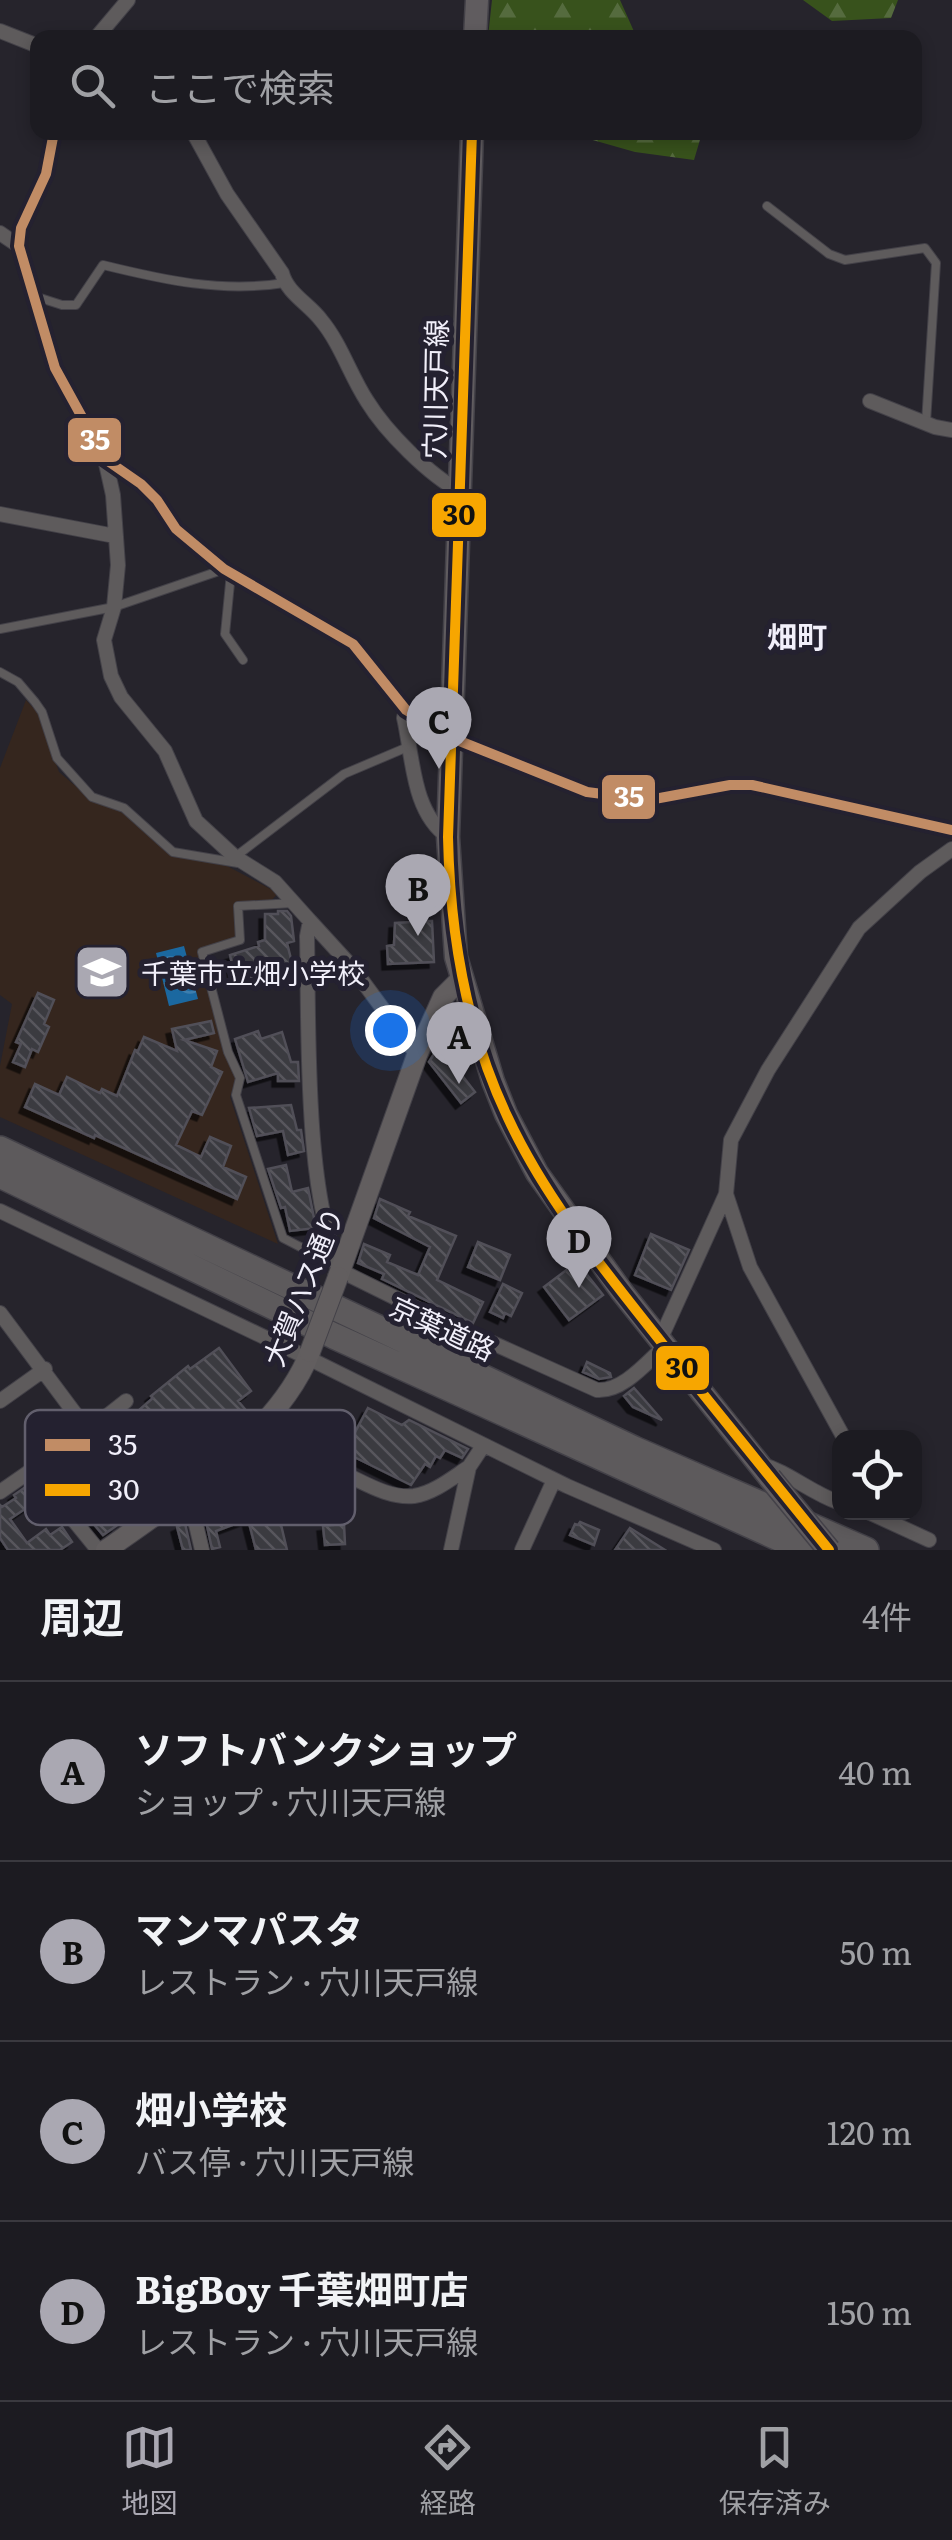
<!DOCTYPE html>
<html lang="ja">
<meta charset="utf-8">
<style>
body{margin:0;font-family:Literata,"Noto Sans JP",serif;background:#25242a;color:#f1f3f6}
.controls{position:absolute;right:30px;bottom:30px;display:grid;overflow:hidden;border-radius:20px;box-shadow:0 5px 15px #0003}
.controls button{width:90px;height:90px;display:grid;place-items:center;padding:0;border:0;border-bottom:2px solid #3a393f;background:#1c1b21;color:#f1f3f6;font:50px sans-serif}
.you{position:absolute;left:390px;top:1030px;width:35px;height:35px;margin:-25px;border:8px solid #fff;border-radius:50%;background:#1a73e8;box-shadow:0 0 0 15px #1a73e833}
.badge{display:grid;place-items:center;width:65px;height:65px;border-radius:50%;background:#aaa8b2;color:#111;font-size:32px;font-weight:700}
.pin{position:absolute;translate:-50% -82px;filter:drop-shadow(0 2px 5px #0008)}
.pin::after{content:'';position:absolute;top:52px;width:35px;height:30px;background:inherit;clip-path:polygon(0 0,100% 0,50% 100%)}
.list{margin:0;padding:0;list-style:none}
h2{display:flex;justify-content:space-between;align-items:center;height:130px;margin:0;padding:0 40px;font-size:42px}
h2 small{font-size:32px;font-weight:400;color:#a0a1a5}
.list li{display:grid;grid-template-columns:65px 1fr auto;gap:30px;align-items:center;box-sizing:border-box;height:180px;padding:0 40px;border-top:2px solid #3a393f}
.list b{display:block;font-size:38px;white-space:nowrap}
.list p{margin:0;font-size:32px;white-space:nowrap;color:#a0a1a5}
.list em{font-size:32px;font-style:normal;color:#a0a1a5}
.icon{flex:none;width:55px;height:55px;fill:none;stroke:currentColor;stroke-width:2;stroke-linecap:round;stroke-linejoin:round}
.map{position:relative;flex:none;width:952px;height:1550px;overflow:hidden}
.search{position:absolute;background:#1c1b21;box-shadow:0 5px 15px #0003;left:30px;right:30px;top:30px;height:110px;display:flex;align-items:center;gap:25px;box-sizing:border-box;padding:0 35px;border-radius:20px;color:#a0a1a5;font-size:38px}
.sheet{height:850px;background:#1c1b21}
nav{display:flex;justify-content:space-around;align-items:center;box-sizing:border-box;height:140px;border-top:2px solid #3a393f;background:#1c1b21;font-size:28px;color:#a0a1a5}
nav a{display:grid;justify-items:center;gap:5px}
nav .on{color:#aaa8b2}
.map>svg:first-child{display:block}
.education{fill:#35261e}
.forest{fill:url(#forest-firs)}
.water{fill:url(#water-waves)}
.building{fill:url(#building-back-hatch);stroke:#515058;stroke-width:2.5;filter:url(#shadow)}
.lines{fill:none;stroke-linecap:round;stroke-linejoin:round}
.lane-casing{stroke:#434148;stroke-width:10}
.street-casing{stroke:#434148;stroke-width:16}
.secondary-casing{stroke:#434148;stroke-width:22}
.primary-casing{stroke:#434148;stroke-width:25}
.highway-casing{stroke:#434148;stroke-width:28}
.lane{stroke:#5e5b5c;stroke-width:8}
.street{stroke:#5e5b5c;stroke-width:14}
.secondary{stroke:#625e5f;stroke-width:20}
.primary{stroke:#605c5f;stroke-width:22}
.highway{stroke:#5d5a5c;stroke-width:25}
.secondary-bridge-casing{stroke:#434148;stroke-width:22;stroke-linecap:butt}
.primary-bridge-casing{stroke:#434148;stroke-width:25;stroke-linecap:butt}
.secondary-bridge{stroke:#625e5f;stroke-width:20}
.primary-bridge{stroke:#605c5f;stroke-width:22}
.bus-1-casing{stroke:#242130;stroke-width:18}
.bus-2-casing{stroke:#242130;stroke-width:18}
.bus-1{stroke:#c18c65;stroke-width:10}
.bus-2{stroke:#f7a600;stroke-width:10}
.labels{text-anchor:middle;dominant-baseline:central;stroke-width:10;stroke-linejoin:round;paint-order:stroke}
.street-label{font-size:28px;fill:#f1effa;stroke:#242130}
.poi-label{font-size:28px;fill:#f1effa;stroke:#242130;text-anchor:start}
.neighbourhood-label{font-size:30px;font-weight:bold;fill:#f1effa;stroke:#242130}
.key{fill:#242130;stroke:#625f6d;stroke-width:2.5}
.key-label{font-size:28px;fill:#f1effa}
.line-badge{stroke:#242130;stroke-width:4}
.badge-label{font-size:28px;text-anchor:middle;font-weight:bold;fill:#fff}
.pale-badge-label{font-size:28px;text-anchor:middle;font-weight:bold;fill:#111}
</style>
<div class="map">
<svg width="952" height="1550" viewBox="0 0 952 1550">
<defs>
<pattern id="forest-firs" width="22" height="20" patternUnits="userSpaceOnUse" patternTransform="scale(2.5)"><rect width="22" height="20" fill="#38521c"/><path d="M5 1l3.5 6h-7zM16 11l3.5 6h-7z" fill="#556b3e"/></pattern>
<pattern id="water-waves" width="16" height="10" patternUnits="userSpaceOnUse" patternTransform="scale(2.5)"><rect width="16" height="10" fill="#1b68a0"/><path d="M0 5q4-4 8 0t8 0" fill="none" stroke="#3d7eae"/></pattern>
<pattern id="building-back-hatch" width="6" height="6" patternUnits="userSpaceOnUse" patternTransform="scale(2.5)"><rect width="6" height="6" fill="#3b3a40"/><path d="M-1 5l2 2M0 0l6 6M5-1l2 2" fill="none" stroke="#58575c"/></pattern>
<filter id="shadow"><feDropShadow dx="-5.5" dy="5.5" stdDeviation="0" flood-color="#0009"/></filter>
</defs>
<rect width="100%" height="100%" fill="#26242c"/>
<path class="education" d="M26,700L39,714L59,772L93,801L123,813L173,856L227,866L278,893L272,900L234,903L236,933L233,939L198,949L227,1060L236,1079L230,1097L278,1244L0,1117V1066L12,1004L0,995V768Z"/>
<path class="forest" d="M492,0H620L636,36L689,37H488Z
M803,0H898L891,18L832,21Z
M568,133L702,132V133L694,160L635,152Z"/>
<path class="water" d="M184,946L198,999L169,1006L156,953Z"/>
<path class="building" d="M278,911H287L291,916L294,941L287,943L292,963L257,972L258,976L236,981L230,955L259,946L258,942L265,940V914H278Z
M424,916V921H432L434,962L388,964L387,946L394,945L395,923L411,922V917Z
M38,993L54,1000L44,1024L49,1027L38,1052L32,1049L25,1067L13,1062L21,1044L16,1042Z
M211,1021L214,1033L184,1040L217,1051L211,1067L222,1072L202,1115L192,1111L176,1145L201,1157L210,1137L231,1146L223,1167L246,1177L237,1199L95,1135L94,1138L25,1107L35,1084L59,1095L67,1077L100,1093L102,1089L117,1096L135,1050L138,1051L144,1037L177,1051L172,1029Z
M258,1031L261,1039L282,1032L291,1062H298L299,1081H278V1073L248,1082L235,1039Z
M439,1046L475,1092L461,1103L429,1062Z
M291,1105L297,1130H301L304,1151L288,1155L283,1131L257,1136L249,1108Z
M286,1165L292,1192L308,1188L316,1228L290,1231L285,1207L281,1208L268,1169Z
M380,1199L410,1212L408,1216L456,1236L437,1280L483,1302L473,1323L382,1279L384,1274L358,1263L364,1244L390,1255L387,1262L418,1275L430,1247L374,1218Z
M651,1234L689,1250L671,1290L635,1275Z
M478,1242L510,1255L500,1280L468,1267Z
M577,1262L603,1295L569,1320L544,1287Z
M503,1284L522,1293L511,1316L505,1313L503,1318L490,1312Z
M219,1348L251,1391L238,1401L251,1416L196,1458L197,1465L169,1488L160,1478L164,1474L156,1464L171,1453L138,1411L153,1398L151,1396L188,1366L190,1369Z
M587,1362L610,1373L611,1377L599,1379L583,1372Z
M634,1388L662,1420L633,1407L624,1396Z
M368,1408L402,1425L409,1420L468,1449L462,1458L445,1450L440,1458L436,1456L430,1467L425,1464L411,1485L340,1450L347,1435L352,1438Z
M95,1444L121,1479L125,1476L137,1492L107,1515L116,1526L103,1535L53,1476L66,1468L68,1471L72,1469L94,1500L111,1486L85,1451Z
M267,1466L287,1550H256L248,1519L216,1531L220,1547L212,1549L201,1498L220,1491L219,1484L239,1480L237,1473Z
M30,1484L41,1498L10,1519L27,1543L46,1529L50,1535L62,1527L72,1542L60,1550H8L0,1538V1505L2,1507L16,1498L14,1495Z
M182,1519H184L191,1550H183L177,1527L183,1524Z
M580,1522L599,1530L594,1545L570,1535L575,1524L578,1525Z
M344,1524L345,1544L325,1545L323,1526Z
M630,1528L665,1550H615Z"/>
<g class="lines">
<g class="lane-casing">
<path id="lane" d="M767,206L829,254L845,260L925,248L936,263L926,423
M34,296L62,305H76L103,265C164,280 222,293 284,283
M231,573L225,634L243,660
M0,629L114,607L222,570
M0,672L18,682L35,702L42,712L57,758L92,797L124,808L173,852L238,863
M235,857L344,774L410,746
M294,903L238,906L240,940L202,952L228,1052L240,1078L236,1095L283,1238L337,1266"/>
</g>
<g class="street-casing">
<path id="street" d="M0,31L38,46
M96,38L128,0
M54,132L46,174L21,228L19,246L55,368L105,459L141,484L157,500L176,529L224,569L353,644L406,710L452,738L587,792L649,800L730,785H752L952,830
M193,132L227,194L282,273C287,293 309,304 321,320C341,344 350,375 367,401C386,432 429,475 461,492
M0,233L19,246
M870,401L935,427L952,430
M105,459L113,495L118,565L114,607L104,640L111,676L121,697L165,751L196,821L235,857L275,882L310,921L307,936C309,1014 303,1213 345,1273L428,1314L597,1390C623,1392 647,1362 665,1346
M0,514L115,536
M406,710L404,718C413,757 412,812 448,837
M310,921L352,967L417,1055
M726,1194L750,1267L844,1438
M0,1211L308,1358L567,1486L714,1550
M0,1313L88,1431
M660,1340L726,1194L731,1140L768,1070L859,928L920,872L952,849
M0,1401L45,1369
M232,1455C267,1454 300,1456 333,1469C358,1478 385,1499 414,1496C434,1493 452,1478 469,1467
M760,1464C789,1472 809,1492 840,1503
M32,1469L98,1550
M188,1491L202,1550
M0,1492L88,1431L126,1401
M868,1512L929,1540
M451,1550L469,1467L483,1446
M522,1550L554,1480"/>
</g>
<g class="secondary-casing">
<path id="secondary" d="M338,1277L417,1055L443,997L461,979
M106,1550C174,1502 280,1432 310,1352"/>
</g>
<g class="primary-casing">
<path id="primary" d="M475,38L477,0
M472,132L448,837L456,957L493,1081L506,1114L537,1173L622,1292L770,1478"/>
</g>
<g class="highway-casing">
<path id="highway" d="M0,1149L634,1449L866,1550
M0,1175L334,1336L805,1550"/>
</g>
<use href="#lane" class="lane"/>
<use href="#street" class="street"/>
<use href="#secondary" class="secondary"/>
<use href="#primary" class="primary"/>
<use href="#highway" class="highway"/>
<g class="secondary-bridge-casing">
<path id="secondary-bridge" d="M310,1352L338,1277"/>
</g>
<g class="primary-bridge-casing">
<path id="primary-bridge" d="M770,1478L829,1550"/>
</g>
<use href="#secondary-bridge" class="secondary-bridge"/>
<use href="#primary-bridge" class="primary-bridge"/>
<g class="bus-1-casing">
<path id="bus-1" d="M54,132L46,174L21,228L19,246L55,368L105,459L141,484L157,500L176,529L224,569L353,644L406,710L452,738L587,792L649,800L730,785H752L952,830"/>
</g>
<g class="bus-2-casing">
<path id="bus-2" d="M472,132L448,837C450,934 466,1030 508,1118C546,1200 606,1272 662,1343C718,1412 773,1481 829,1550"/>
</g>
<use href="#bus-1" class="bus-1"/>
<use href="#bus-2" class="bus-2"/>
</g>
<defs>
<g id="school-square" transform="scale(2.875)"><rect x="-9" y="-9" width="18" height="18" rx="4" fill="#aaa8b2" stroke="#242130"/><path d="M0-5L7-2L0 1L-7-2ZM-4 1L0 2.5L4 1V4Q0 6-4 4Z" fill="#fff"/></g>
</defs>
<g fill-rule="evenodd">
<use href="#school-square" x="102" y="972"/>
</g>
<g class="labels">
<g class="street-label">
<text transform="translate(434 389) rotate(-89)">穴川天戸線</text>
<text transform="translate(302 1286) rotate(-68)">大賀ハス通り</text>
<text transform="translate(443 1327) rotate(25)">京葉道路</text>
</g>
<g class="poi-label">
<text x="141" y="972">千葉市立畑小学校</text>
</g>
<g class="neighbourhood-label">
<text x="797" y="635">畑町</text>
</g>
</g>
<rect x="25" y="1410" width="330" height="115" rx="15" class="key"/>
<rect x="45" y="1439" width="45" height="12" fill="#c18c65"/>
<rect x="45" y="1484" width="45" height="12" fill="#f7a600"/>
<g class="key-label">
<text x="108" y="1455">35</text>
<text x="108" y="1500">30</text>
</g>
<g class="line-badge">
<rect x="66" y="416" width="57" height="48" rx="10" fill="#c18c65"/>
<rect x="430" y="491" width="58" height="48" rx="10" fill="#f7a600"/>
<rect x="600" y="773" width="57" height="48" rx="10" fill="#c18c65"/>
<rect x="654" y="1344" width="57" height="48" rx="10" fill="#f7a600"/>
</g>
<g class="badge-label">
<text x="95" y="450">35</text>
<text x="629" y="807">35</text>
</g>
<g class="pale-badge-label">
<text x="459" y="525">30</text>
<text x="682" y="1378">30</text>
</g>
</svg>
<div class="controls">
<button><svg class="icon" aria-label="locate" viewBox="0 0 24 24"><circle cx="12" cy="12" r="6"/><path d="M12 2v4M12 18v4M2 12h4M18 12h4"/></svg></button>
</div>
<div class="you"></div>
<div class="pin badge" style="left:459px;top:1084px">A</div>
<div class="pin badge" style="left:418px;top:936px">B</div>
<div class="pin badge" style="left:439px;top:769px">C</div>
<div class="pin badge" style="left:579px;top:1288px">D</div>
<div class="search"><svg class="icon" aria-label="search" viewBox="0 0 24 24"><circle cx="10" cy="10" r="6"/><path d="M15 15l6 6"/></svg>ここで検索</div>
</div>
<section class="sheet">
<h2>周辺<small>4件</small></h2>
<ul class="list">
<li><span class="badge">A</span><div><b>ソフトバンクショップ</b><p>ショップ · 穴川天戸線</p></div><em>40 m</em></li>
<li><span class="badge">B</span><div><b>マンマパスタ</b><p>レストラン · 穴川天戸線</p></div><em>50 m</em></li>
<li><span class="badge">C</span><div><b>畑小学校</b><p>バス停 · 穴川天戸線</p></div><em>120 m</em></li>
<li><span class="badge">D</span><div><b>BigBoy 千葉畑町店</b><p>レストラン · 穴川天戸線</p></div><em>150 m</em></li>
</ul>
</section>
<nav>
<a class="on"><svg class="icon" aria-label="map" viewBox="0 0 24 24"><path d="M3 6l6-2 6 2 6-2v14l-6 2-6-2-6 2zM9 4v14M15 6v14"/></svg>地図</a>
<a><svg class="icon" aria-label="directions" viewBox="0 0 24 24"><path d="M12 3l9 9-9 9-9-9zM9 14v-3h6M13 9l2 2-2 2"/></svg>経路</a>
<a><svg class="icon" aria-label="saved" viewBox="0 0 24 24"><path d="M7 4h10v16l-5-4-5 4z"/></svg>保存済み</a>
</nav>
